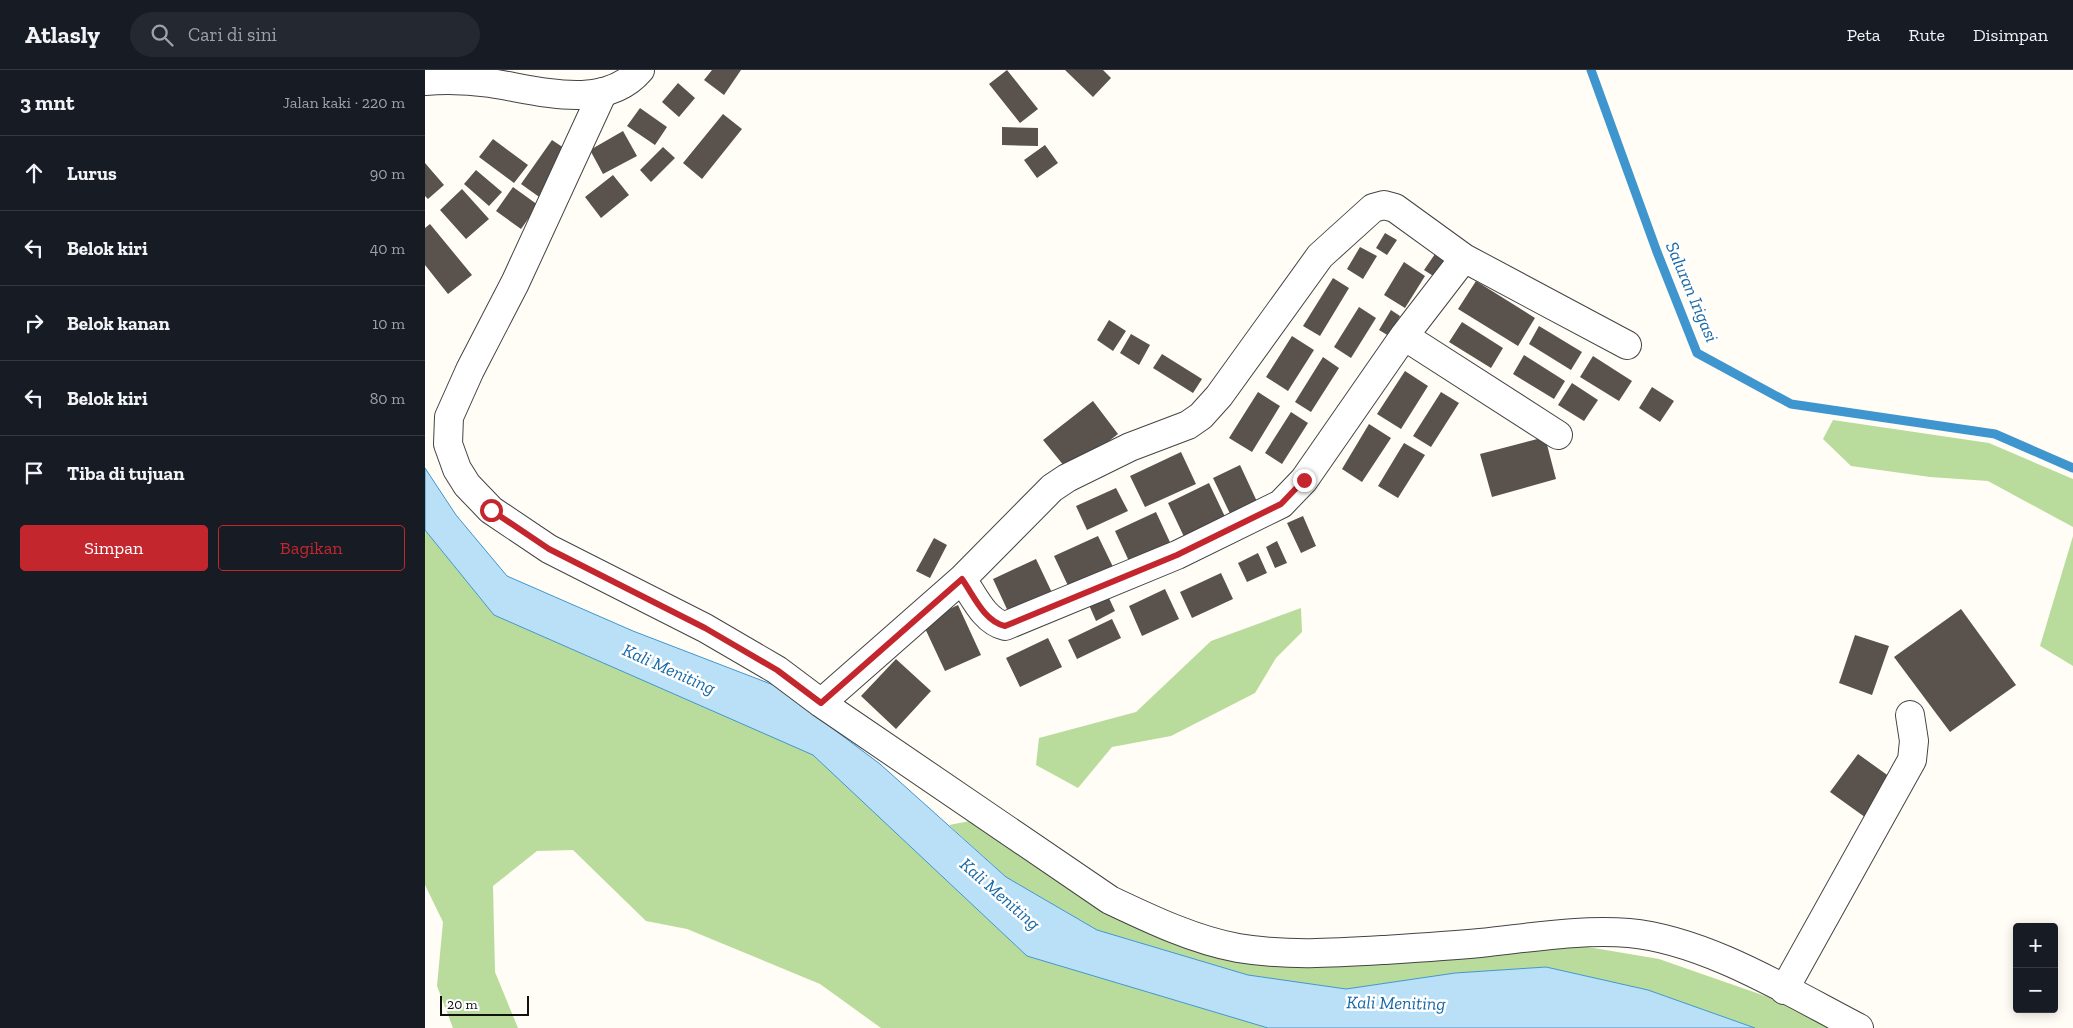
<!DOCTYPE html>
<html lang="id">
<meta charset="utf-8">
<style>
body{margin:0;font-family:"Zilla Slab",serif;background:#242831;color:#f1f3f6}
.controls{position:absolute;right:15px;bottom:15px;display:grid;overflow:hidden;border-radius:5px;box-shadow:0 2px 12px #0003}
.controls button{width:45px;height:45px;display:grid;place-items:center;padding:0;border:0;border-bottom:1px solid #363941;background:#171b24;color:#f1f3f6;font:25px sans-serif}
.scale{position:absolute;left:15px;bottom:12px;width:89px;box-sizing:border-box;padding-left:5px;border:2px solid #111;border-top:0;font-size:14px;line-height:18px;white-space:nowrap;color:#111;-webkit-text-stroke:4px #fff;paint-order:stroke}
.stop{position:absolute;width:15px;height:15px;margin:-11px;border:4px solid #c4262e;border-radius:50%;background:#fff}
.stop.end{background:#c4262e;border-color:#fff;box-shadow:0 1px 5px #0008}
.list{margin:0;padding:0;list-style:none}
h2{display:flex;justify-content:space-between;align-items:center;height:65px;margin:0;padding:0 20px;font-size:21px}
h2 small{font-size:16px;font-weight:400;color:#9ea1a6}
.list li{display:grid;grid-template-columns:32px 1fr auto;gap:15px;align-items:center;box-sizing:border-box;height:75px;padding:0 20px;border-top:1px solid #363941}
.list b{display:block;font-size:19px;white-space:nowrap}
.list em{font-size:16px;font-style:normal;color:#9ea1a6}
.actions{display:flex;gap:10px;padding:15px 20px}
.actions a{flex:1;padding:11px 0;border:1px solid #c4262e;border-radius:5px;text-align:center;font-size:18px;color:#c4262e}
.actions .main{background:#c4262e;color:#fff}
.icon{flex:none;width:28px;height:28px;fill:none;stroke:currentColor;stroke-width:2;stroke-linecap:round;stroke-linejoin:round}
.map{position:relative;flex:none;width:1648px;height:958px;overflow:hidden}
header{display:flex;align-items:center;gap:30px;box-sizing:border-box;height:70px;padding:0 25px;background:#171b24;border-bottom:1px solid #363941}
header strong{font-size:24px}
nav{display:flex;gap:28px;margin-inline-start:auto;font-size:18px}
.search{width:350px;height:45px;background:#242831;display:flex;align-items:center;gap:12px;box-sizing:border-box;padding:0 18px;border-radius:28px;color:#9ea1a6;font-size:19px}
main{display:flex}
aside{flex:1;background:#171b24}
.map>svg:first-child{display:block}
.forest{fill:#b9dc9c}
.water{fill:#b9e0f7;stroke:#3f96cf}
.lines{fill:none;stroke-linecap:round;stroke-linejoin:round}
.stream{stroke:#3f96cf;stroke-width:9}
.building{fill:#5a524d}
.minor-casing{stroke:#444;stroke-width:30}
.tertiary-casing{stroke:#444;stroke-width:30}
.minor{stroke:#fff;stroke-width:28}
.tertiary{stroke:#fff;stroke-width:28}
.route{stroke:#c4262e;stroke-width:6}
.labels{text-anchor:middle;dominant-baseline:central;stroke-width:5;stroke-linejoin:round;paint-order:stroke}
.water-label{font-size:18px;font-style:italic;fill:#1768a6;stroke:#fff}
</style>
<header>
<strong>Atlasly</strong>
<div class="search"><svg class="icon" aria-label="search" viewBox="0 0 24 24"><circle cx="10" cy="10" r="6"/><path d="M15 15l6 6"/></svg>Cari di sini</div>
<nav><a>Peta</a><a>Rute</a><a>Disimpan</a></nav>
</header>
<main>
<aside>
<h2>3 mnt<small>Jalan kaki · 220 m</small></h2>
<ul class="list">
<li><svg class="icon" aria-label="ahead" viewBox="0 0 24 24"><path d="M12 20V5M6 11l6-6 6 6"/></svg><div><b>Lurus</b></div><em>90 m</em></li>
<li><svg class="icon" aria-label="left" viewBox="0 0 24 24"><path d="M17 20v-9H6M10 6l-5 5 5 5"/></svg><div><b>Belok kiri</b></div><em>40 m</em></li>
<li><svg class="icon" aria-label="right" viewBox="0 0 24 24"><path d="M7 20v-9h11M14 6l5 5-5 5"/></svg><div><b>Belok kanan</b></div><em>10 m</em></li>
<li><svg class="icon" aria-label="left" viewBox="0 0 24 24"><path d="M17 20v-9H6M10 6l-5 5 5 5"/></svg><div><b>Belok kiri</b></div><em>80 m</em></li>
<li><svg class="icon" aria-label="arrive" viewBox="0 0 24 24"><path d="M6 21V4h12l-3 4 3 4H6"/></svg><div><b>Tiba di tujuan</b></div></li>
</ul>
<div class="actions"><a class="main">Simpan</a><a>Bagikan</a></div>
</aside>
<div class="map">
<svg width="1648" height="958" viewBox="0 0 1648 958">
<rect width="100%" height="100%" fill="#fffdf5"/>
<path class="forest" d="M1408,350L1564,373L1648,409V457L1563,411L1505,407L1426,396L1398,369Z
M0,460L69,545L389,685L602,886L843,958H456L395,914L262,859L221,851L148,780L112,781L68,816L70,902L93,958H28L12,916L18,852L0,815Z
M1648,466V596L1615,576Z
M876,538L877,562L851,588L830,623L746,666L687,677L653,718L611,695L614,668L711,642L786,571Z
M545,751L701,853L962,892L1071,885L1157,876L1234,889L1343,927L1407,958H1330L1223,920L1121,897L1030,903L921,919L823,905L672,860L581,807L524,755Z"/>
<path class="water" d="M0,398L31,445L82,506L208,561L351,616L455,694L581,807L672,860L823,905L921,919L1030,903L1121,897L1223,920L1330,958H843L602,886L388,685L69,545L0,460Z"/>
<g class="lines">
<path class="stream" d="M1166,0L1232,182L1272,283L1366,334L1570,364L1648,398"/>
</g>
<path class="building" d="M287,0H316L299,25L279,10Z
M582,0L613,39L595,53L564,14Z
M640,0H678L686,8L668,27Z
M253,13L270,28L254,47L237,32Z
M215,38L242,57L230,75L202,56Z
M298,44L317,59L277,109L258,93Z
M577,57L613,58V76L577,75Z
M198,61L212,86L178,104L165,80Z
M68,69L103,95L89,113L54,87Z
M127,70L148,84L117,129L96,114Z
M620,75L633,93L612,108L599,90Z
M238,77L250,88L226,112L215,100Z
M0,93L19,115L3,129L0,126Z
M51,100L77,122L64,136L39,114Z
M188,105L204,125L176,148L160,127Z
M88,117L113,135L96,159L71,141Z
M37,119L64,149L41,169L15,140Z
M5,154L47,205L23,224L0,195V158Z
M960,163L972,170L962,185L951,178Z
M935,177L952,186L938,209L922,199Z
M1010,184L1024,192L1013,209L999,200Z
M979,192L1000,206L980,238L959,225Z
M908,208L924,218L895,266L878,256Z
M1051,211L1110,248L1093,276L1033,239Z
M934,237L951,248L926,288L909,277Z
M966,240L975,246L964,266L954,260Z
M684,250L701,261L688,281L672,270Z
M1037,252L1078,278L1066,298L1024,272Z
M1114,256L1157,282L1146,300L1104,274Z
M706,264L725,275L714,295L695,283Z
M867,266L889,280L863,321L841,307Z
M737,284L777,309L768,323L728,298Z
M1099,285L1140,311L1129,329L1088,304Z
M1168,286L1207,311L1194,331L1155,307Z
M898,287L914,298L886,342L870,332Z
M980,301L1003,316L976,359L952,344Z
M1147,313L1173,330L1159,351L1133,335Z
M1227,317L1249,331L1235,352L1214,338Z
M833,322L855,336L827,382L804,368Z
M1016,322L1034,333L1006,377L988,366Z
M668,331L693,364L644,402L618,370Z
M866,342L883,353L857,394L840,383Z
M944,354L966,368L937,412L917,399Z
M1120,367L1131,409L1067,427L1055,384Z
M979,373L1000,385L973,428L953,416Z
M756,382L771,414L720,437L705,406Z
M815,395L835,438L808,450L788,408Z
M784,413L803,453L762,473L743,433Z
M691,418L703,441L662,460L651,436Z
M731,442L750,483L709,502L690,461Z
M878,446L891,476L876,483L862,453Z
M673,466L690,501L646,522L629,486Z
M509,468L522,475L505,508L491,501Z
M852,471L862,493L850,498L841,477Z
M833,483L842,503L822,512L813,493Z
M611,489L630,529L587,550L568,509Z
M796,503L808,529L767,548L755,522Z
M740,519L754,549L717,566L704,536Z
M683,526L690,541L671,551L664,535Z
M533,535L556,585L520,601L497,552Z
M1536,539L1591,615L1525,662L1469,587Z
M687,549L696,568L652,589L643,570Z
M1430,565L1464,576L1447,625L1414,613Z
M623,568L637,597L595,617L581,588Z
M471,589L506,621L471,659L436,626Z
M1433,684L1472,712L1444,750L1405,722Z"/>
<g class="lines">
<g class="minor-casing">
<path id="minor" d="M178,22L90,213L45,300L24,347L23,374L32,399L42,415L66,440L124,479L280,558L352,600L396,633L685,830C725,849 769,870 813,878C861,886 909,883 958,880C990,878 1023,876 1055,873C1104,868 1155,859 1204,863C1281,870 1366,923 1434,958
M979,266L1133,365
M537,509C549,526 559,551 580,556L752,485L856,434L879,410L979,266L1039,188
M396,633L537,509L627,418L642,408L705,377L763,355L776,346L794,326L895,186L948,138L959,135L970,138L1039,188L1202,275
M1359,920L1487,690L1489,671L1485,645"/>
</g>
<g class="tertiary-casing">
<path id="tertiary" d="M0,11C21,9 44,10 65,13C112,20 179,42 215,0"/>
</g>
<use href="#minor" class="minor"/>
<use href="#tertiary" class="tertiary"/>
</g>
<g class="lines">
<path class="route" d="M66,440L124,479L280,558L352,600L396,633L537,509C549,526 559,551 580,556L752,485L856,434L879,410"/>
</g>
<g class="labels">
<g class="water-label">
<text transform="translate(1267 222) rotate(67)">Saluran Irigasi</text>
<text transform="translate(244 599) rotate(24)">Kali Meniting</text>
<text transform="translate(575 824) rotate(41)">Kali Meniting</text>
<text transform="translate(971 933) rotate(1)">Kali Meniting</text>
</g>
</g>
</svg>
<div class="controls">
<button>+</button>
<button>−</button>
</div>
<div class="scale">20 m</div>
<div class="stop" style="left:66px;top:440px"></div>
<div class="stop end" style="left:879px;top:410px"></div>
</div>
</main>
